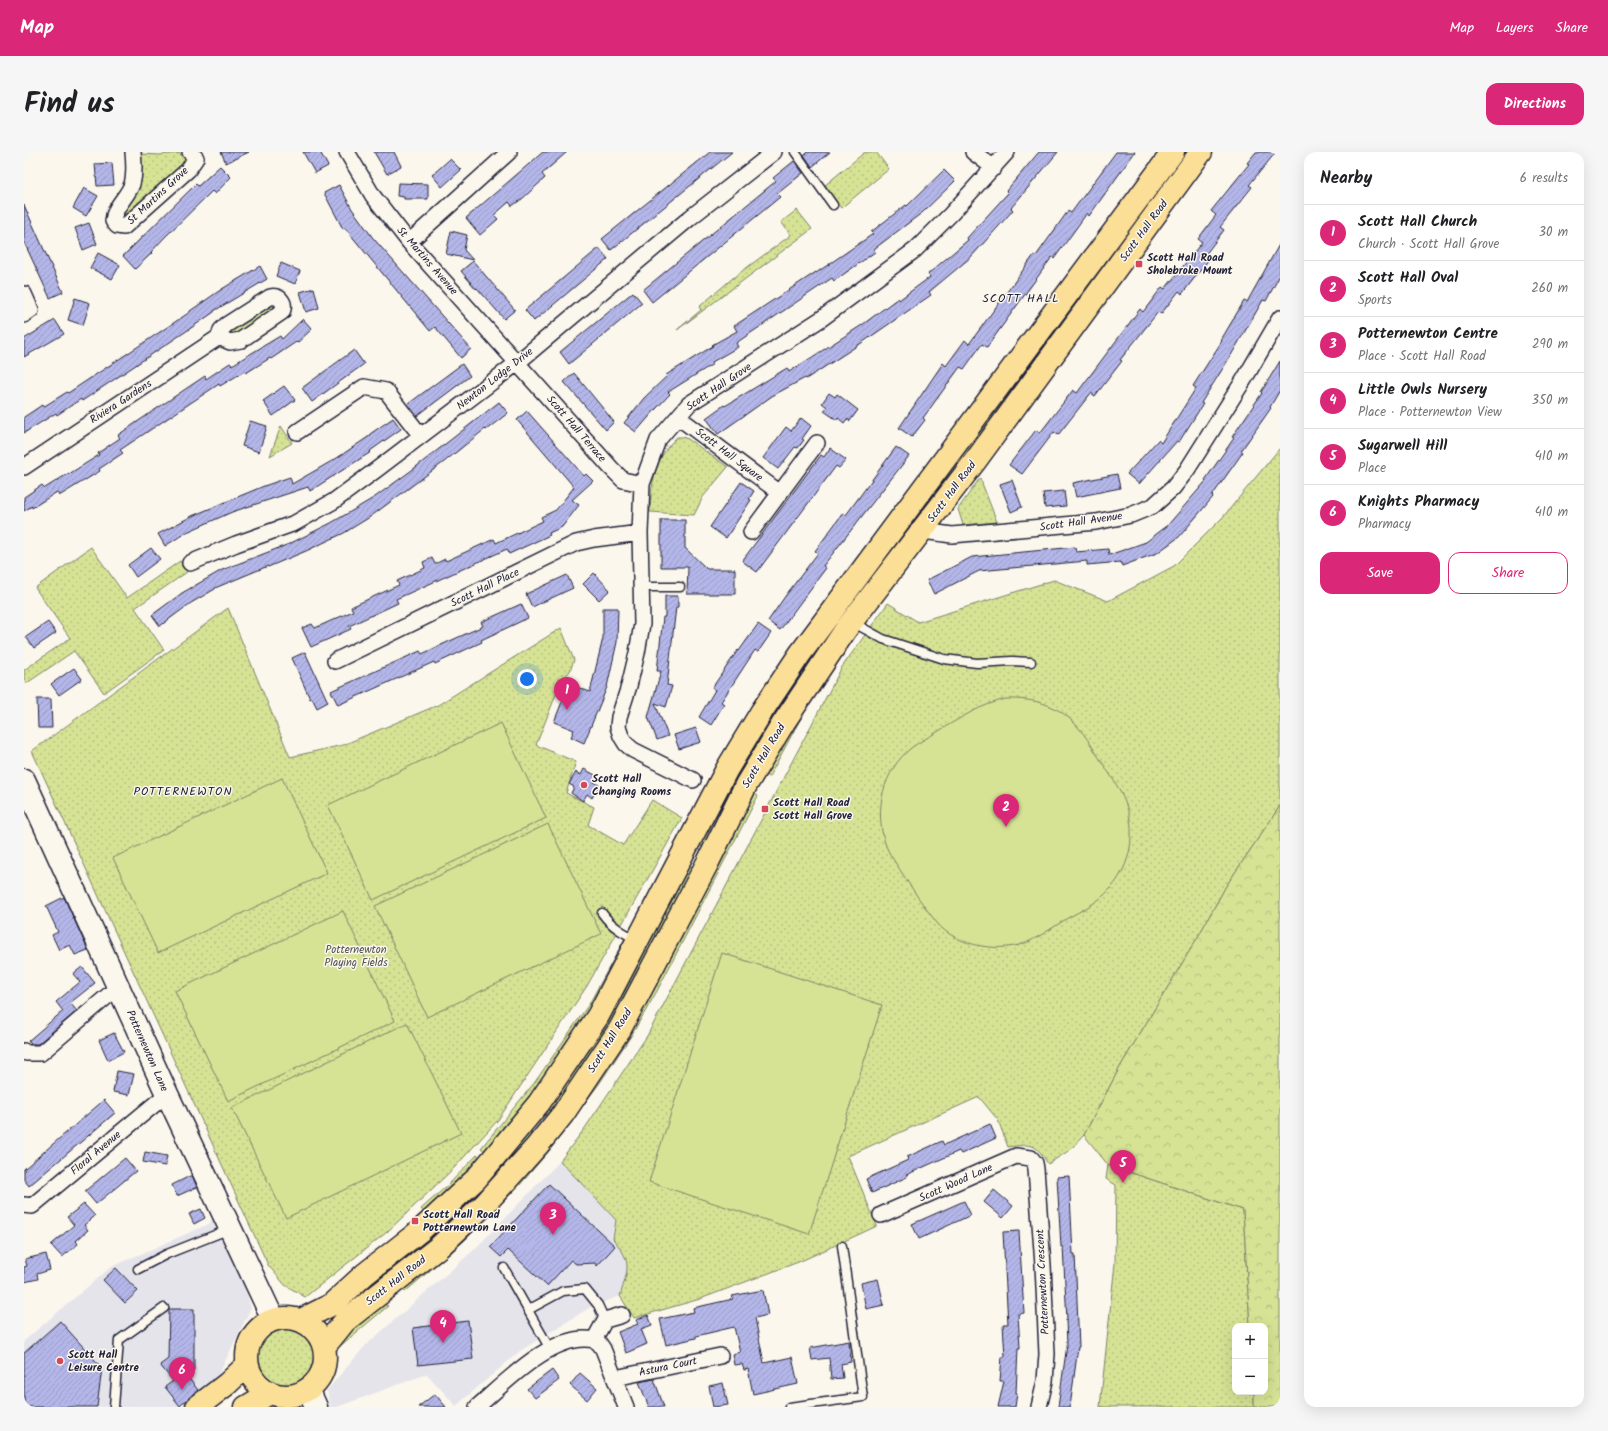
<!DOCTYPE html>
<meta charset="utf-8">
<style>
body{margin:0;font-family:Kalam,sans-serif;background:#f6f6f6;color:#202124}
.controls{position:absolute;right:12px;bottom:12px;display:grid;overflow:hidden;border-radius:8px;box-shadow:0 4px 16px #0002}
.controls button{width:36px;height:36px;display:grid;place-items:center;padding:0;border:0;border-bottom:1px solid #e0e0e0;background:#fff;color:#202124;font:20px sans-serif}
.you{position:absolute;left:503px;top:527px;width:14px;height:14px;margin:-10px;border:3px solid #fff;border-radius:50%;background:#1a73e8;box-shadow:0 0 0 6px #1a73e833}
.badge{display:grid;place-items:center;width:26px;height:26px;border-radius:50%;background:#db2777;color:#fff;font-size:13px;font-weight:700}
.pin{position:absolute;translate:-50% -33px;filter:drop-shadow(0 1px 2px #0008)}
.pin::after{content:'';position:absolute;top:21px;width:14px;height:12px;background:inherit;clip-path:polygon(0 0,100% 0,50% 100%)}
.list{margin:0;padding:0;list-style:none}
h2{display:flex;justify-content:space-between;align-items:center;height:52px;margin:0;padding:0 16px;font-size:17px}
h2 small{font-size:13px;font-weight:400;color:#757577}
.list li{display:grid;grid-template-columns:26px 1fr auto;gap:12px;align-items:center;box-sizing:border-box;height:56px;padding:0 16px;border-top:1px solid #e0e0e0}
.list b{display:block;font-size:15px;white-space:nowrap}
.list p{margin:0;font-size:13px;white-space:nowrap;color:#757577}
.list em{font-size:13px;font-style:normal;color:#757577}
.actions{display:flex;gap:8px;padding:12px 16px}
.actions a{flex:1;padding:9px 0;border:1px solid #db2777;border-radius:12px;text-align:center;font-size:14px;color:#db2777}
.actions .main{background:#db2777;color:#fff}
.map{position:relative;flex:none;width:1256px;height:1255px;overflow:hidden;border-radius:12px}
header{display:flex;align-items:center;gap:24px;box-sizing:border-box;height:56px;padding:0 20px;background:#db2777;color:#fff}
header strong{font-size:19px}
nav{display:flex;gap:22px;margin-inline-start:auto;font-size:14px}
.intro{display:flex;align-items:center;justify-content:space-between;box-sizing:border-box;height:96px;padding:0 24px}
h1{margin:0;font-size:28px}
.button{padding:10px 18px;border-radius:12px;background:#db2777;color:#fff;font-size:14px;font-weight:700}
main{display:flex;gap:24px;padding:0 24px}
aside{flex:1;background:#fff;border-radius:12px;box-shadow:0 4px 16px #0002}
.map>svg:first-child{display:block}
.built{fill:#e5e4eb}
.green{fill:url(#green-dots);stroke:#7c8268}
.forest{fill:url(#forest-crowns);stroke:#7c8268}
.pitch{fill:#d6e294;stroke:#7c8268}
.building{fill:url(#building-hatch);stroke:#22223b}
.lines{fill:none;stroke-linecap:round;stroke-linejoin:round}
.lane-casing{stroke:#22223b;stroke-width:11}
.street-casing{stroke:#22223b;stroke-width:18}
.secondary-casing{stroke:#22223b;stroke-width:25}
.highway-casing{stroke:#22223b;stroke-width:25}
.lane{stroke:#fbf7ec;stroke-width:8}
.street{stroke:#fbf7ec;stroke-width:15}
.secondary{stroke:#fbf7ec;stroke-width:22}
.highway{stroke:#fbdf96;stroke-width:22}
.poi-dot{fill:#d1495b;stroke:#fbf7ec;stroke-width:1.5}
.labels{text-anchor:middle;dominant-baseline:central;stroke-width:3;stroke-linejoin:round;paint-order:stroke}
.street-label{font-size:11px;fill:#22223b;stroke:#fbf7ec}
.poi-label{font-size:11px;font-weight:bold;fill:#22223b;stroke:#fbf7ec;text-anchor:start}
.park-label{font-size:11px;fill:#4f5251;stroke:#fbf7ec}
.neighbourhood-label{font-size:12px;letter-spacing:1px;fill:#22223b;stroke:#fbf7ec}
</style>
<header>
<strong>Map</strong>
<nav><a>Map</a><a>Layers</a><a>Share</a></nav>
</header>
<div class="intro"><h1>Find us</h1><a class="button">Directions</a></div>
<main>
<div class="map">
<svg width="1256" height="1255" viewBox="0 0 1256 1255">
<defs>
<pattern id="green-dots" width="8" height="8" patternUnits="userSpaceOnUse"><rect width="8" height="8" fill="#d6e294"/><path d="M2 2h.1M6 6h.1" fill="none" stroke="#b7c280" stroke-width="1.8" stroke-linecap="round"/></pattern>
<pattern id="forest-crowns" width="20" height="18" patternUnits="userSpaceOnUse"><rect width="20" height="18" fill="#d6e294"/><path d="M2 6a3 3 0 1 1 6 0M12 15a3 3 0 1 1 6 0" fill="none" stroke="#b7c280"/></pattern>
<pattern id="building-hatch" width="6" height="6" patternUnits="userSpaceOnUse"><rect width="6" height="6" fill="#b3b6e8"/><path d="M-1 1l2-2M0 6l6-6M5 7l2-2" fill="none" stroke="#9a9cc8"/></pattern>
</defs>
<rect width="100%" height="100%" fill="#fbf7ec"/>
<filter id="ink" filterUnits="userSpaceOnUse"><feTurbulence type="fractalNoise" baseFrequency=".025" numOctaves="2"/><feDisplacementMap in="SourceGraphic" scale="8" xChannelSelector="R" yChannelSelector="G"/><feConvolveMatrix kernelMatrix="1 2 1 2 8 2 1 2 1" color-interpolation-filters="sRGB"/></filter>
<g filter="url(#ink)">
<path class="built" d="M536,1009L592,1068L589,1087L599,1100L604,1115L596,1144L565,1156L496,1199L432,1254L403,1222L313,1255H306L303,1238L342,1193L451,1097Z
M191,1062L214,1112L227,1156L195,1222L155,1255H0V1189L87,1115L185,1072Z"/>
<path class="green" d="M841,0H852L865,17L817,56L800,34Z
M155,1L165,10L97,70L94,63L117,2L135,3Z
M1135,35L1140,40L896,364L893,360Z
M773,58L788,77L653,178L677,158L675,155L710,125L767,83L757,70Z
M248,152L251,157L217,181L208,183L206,178Z
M257,274L268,291L246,304Z
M653,285H658L664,287L704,315L679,345L670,363L626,360C627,332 631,305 653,285Z
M1256,296V654L1202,734L1175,783L1096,915L1060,983L1046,998L1024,1012C1011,990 1008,992 984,995L974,968L955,945L824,1004L853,1074L777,1109L676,1147L610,1166L596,1144C604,1116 609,1111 589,1087L592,1068L536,1009L561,976L623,884L818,515L864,451L894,470L1030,428L1084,449L1150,414L1199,365Z
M956,326L973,370L939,373L934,357Z
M878,381L882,382L743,580L740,576L774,521Z
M67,395L103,446L156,409L163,420L111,456L140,498L80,541L50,499L3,531L0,527V518L46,486L11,436Z
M204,456L266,605L319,593L414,553L537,476L550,508L546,519L537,530L512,593L552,610L542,641L570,655L564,673L599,693L628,648L658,666L563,834L474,968L430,1016L363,1080L281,1145L261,1133L244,1113L8,599Z
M774,563L777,566L745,625L739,622Z
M708,630L716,634L680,697L676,693V690Z
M729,641L734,644L633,839L607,884L575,932L525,999L494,1035L440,1089L381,1140L377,1135L490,1032Z
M667,714L671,716L606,846L524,964H522L519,960L577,878L599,842L665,715Z
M600,788L607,792L518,934L463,1001L457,996L511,930L565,852Z
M505,979L509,980L510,982L473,1028L367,1123L362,1118Z
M453,1003L458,1007L402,1063L397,1057L425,1032Z
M1084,1013L1219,1058L1226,1174H1211V1240H1230V1255H1076L1091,1111L1092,1033L1082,1027Z
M359,1150L364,1154L315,1195L316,1187Z
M233 1204a31 31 0 1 1 62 0a31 31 0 1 1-62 0Z"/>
<path class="forest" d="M1256,654V1255H1230V1240H1241V1174H1226L1219,1058L1084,1013L1060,983L1096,915L1175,783L1202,734Z"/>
<path class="pitch" d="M982,547C1028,546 1049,562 1072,601C1088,626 1109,652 1107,684C1107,703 1099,723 1086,737C1074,751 1058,758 1042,767C1030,775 1018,783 1006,789C979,802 933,795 913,771C900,755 889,738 878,721C872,711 864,701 861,691C850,657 859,619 887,596C895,590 905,585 913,580C936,566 956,553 982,547Z
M477,571L522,666L349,748L304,653Z
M258,626L303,721L134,801L89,706Z
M524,672L577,782L403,865L351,754Z
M319,759L371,869L204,949L151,839Z
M698,801L858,853L785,1082L625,1030Z
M383,871L437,981L262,1066L208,956Z"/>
<path class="building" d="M197,0H225L202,11Z
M279,0H296L304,14L291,21Z
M350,0H370L377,14L363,22Z
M519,0H543L518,22L521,26L498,47L488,54L485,50L470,63L474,67L456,83L442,66Z
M686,0H708L587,98L578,87Z
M783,0H806L788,15L780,3Z
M1015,0H1034L987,56L989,58L975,74L947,105L905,140L907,143L839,190L782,227L781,226L748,244L694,282L682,266L700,253L701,254L763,216L765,220L838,173L874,146L875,148L906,125L904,122L944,88L943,86L984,41L982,39Z
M1092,0H1111L1065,64L1063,61L1030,107L1028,105L963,195L958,192L940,217L936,215L899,266L901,268L888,285L875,276L919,211L922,214L941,188L945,192L1010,103L1012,104L1044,59L1047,61Z
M1232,0H1252L1225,33L1228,35L1196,75L1200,78L1181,103L1186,106L1158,142L1155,139L1137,162L1134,160L1096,208L1098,209L1071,244L1067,241L1034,283L1030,280L998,322L985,313L1012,278L1016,281L1049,238L1053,241L1116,157L1119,160L1138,135L1141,137L1178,90L1174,87L1192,63L1187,59L1225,12L1223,11Z
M426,7L437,18L418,35L408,23Z
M770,9L779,21L753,42L756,45L628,150L619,138L752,29L749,26Z
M88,11L90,33L73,34L71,12Z
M196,14L207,25L191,42L188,39L140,86L127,100L128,101L111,117L99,104L172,32L174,34Z
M920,18L931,29L899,60L850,97L851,100L810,129L808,126L712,191L714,195L688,210L689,212L644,240L646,242L631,258L612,280L600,271L620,246L643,224L642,223L689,194L688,193L713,179L710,174L792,120V121L849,82L847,80L882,53L883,54Z
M374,31L404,32V47H380V45L373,44Z
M315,33L328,57L349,86L447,197L437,206L411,175L406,179L321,76L319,77L300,41Z
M60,36L74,44L62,64L49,56Z
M0,53L39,140L26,146L0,90Z
M65,71L73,92L59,98L51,76Z
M427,79L443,83L440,98L449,108L422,102Z
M1256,91V123L1242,149L1239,148L1206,205L1177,251L1179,252L1155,290L1153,289L1115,332L1103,322L1134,288L1137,291L1172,236L1169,234L1198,189L1197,188L1220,149L1223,150Z
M575,96L584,107L510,169L501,158Z
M74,101L96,113L88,127L66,116Z
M449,109L491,158L480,167L453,136L452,137L437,119Z
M257,111L276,119L271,132L252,124Z
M236,114L243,127L190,159V160L167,176L58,249L57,247L33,263L32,261L0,281V265L18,253L19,255L43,240L44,241L166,160V159L198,137Z
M290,136L295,156L282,160L276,140Z
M609,140L618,151L545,212L536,200Z
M51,146L66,151L59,173L44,168Z
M279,167L288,177L273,191L272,190L247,207L246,206L222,221L221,219L196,234L195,232L96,298L99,301L75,317L76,319L35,344L33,340L8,356V354L0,359V345L18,333L21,336L45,321V322L75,303L74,301L96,286L94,283L163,236L181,224L182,227L206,211L208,213L256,184L258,187Z
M31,168L40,182L0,205V187Z
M330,198L340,212L288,250L278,236Z
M1256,209V238L1246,255L1247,256L1217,299L1219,300L1188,344L1189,345L1155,385L1133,401L1098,414L1097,410L1063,413V409L955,419L910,442L903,428L948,405L1051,395L1052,400L1084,397L1085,403L1122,390L1143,374L1182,329L1181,328L1210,286L1208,285L1238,241L1237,240Z
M438,212L446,224L393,264L384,252Z
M550,221L590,270L582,278L540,230Z
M260,234L271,248L249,264L239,249Z
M805,241L811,245L813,242L834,258L826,269L823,267L820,271L814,266L813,268L800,259L803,255L798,251Z
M475,250L484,261L462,278L461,277L420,310L346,365L320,381L282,399L244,415V414L191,436V437L167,451L136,474L128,463L158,441L198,418L265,392L307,371L326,360L351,345L388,318Z
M503,259L560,324L562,322L569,329L548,348L555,353L538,375L525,381L526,383L485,402L483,397L372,447L374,451L325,474L327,477L287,495L278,476L288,472L291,476L329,459L327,455L375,433L373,429L401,416L399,410L408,406L411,412L421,407L422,409L470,387L472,391L519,369L517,365L532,358L550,335L493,268Z
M369,266L377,277L346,299L347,300L286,339L284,335L208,360L163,380L141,394L134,382L168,364L240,334L266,325L268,332L313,306L347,283L346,282Z
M777,266L787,274L778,287L780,288L774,296L771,295L754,317L739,306L762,275L767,279Z
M226,269L243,274L235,300L218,294Z
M872,295L885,304L799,414L802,416L756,478L744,469L762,443L794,401L791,399L819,361L822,363Z
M806,296L822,308L815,316L812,314L733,420L718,409L797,303L800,305Z
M1093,322L1096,336L1052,345L1049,331Z
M988,328L998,355L987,360L976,332Z
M717,330L730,339L725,347L727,348L702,386L686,375Z
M1040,339L1042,354L1021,356L1019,341Z
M637,368H661V396L683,417H711V442H663L664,415H637Z
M127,396L136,407L112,425L104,413Z
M570,421L586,438L575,448L559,432Z
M543,423L549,436L508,455L502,442Z
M641,444H654V455H652L643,533L648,534L642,555L631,551L644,584L633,588L624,565L637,519H633L639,465H641Z
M497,452L504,466L457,488L458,490L411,512L410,510L314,553L307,539L396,499L398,502L415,494L459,474L457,470Z
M579,456H594L593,490L583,535L560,591L547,585L550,578L530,570L545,532L566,540L579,486Z
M24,470L32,481L10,496L2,485Z
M734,472L747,481L734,500L731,498L697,550L700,552L687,573L675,565L691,538L688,536L714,498L715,499Z
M281,500L304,550L293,556L288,546L286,547L268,506Z
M50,516L58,527L35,543L27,532Z
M13,547H27L28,576H14Z
M672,576L677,590L655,597L650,583Z
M560,617L573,624L570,630L575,633L568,646L563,642L559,649L547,641L550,635L545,632L552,620L557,623Z
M40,745L64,798L51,803L46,793L35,798L28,783L34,780L22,754Z
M58,815L71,831L46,851L53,859L14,892H7L4,889L39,859L32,850L56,830L49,822Z
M90,881L100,900L84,908L75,888Z
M93,919L110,922L105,943L89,940Z
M80,948L91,961L5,1034L0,1028V1017Z
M966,972L972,986L937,1002L935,999L882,1023L883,1025L848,1041L842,1027L884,1008L883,1005L918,989L920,993Z
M121,1000L143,1004L141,1014L119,1010Z
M101,1006L112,1019L72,1052L61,1039Z
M168,1023L173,1035L153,1044L148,1033Z
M1045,1024L1049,1102H1051L1055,1195H1054L1046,1255H1034L1043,1193L1042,1168H1043L1039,1095H1037L1033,1025Z
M525,1032L591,1094L573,1114L571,1111L552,1112L547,1108L523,1134L484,1098L477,1105L466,1095Z
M970,1038L989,1054L979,1066L960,1050Z
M940,1049L947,1063L895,1087L888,1072Z
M60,1052L71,1064L60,1073L64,1078L52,1089L54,1092L38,1105L27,1093L50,1073L43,1065Z
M177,1057L181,1066L170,1072L165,1062Z
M995,1079L1000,1161L994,1162L996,1196H994L992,1241H993L991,1255H974L980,1229H976L978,1205H981L979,1172H984L979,1080Z
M22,1102L26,1118L13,1122L14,1127L0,1130V1115L3,1114L1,1107Z
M92,1116L114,1139L101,1151L79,1128Z
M854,1127L860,1153L842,1157L837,1131Z
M739,1138L744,1163L731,1166L740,1211L768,1205L774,1232L729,1242L724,1217L720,1218L718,1212L710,1213L708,1202L716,1200L710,1175L672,1184V1186L642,1193L636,1167L670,1160L669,1156L709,1147L708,1144Z
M145,1157H170V1218L163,1224L174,1238L156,1254L141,1235L149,1229L136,1213L144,1207Z
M624,1163L628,1173L617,1177L623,1192L602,1201L594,1180L614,1172L612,1168Z
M36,1169L78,1216L73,1255H0V1201Z
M444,1169L449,1207L394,1213L389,1176Z
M825,1189L827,1210L817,1212L819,1226L807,1227L805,1206L788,1208L786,1196Z
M528,1218L535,1228L511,1246L503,1237Z
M556,1221L573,1236L563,1248L546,1233Z
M630,1227L634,1238L640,1255H625L615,1230Z
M699,1231L704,1253L689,1255L685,1234Z
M411,1242L422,1255H394Z"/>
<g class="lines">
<g class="lane-casing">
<path id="lane" d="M771,0L809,53
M618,435H656
M828,470L859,487L920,507L953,511L988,509L1007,510
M578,761C587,774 599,781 614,788
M480,1116L526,1197
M114,1117L143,1102L206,1077
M504,1158L539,1139L561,1137L574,1153L581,1168
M90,1255L95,1188L140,1156
M765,1255L839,1245L818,1094"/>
</g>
<g class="street-casing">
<path id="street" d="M109,0C110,11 111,22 108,32C103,46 90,54 89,69L93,74L100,75L164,18L172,6L166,0
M323,0L349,44L385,90L587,316L599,328L618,332
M949,0L970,16
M385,90L485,0
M0,142L7,158L0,163
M654,265L756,341
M273,280L340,235L362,239L397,284
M0,315L195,185L197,178L202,173L246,145C256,143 262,151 258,160L217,188L206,190L195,185
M899,379L928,383L1072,370L1107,363L1129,354L1149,336L1163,318L1221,226L1256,166
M727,380L793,291
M166,411L212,392L271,371L310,349L352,318L493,211L667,65L750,0
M311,509L552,391L570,387L616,381
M669,628L609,598L602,592L597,584L594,575L595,565L605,534L613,501L618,472L616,381L618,332L634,288L665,252L797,167L891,98L927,62L983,0
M0,899L2,901H17L94,835
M0,1053L8,1054L143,942
M857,1063L992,1004L1007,1006L1011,1011L1012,1017L1019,1113L1023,1202L1021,1229L1015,1255
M570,1188L575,1191L579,1197L602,1255
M591,1226L696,1204
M453,1255C481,1231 530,1179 570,1188L581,1168L598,1163"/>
</g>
<g class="secondary-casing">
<path id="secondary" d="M0,628L143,942L249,1167
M284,1237L292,1255"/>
</g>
<g class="highway-casing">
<path id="highway" d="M223 1205a39 39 0 1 1 78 0a39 39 0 1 1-78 0Z
M277,1168L307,1153L341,1122L397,1078L452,1027L515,951L574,864L703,617L738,559L776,502L1149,0
M300,1195L321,1169L415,1095L461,1052L513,994L539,962L596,877L684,710L722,633L760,570L822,477L952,308L1177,0
M173,1255L203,1232L223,1213
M222,1255L246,1241"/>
</g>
<use href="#lane" class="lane"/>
<use href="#street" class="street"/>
<use href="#secondary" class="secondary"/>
<use href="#highway" class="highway"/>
</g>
</g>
<g class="poi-dot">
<rect x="1111" y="108" width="8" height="8" rx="2"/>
<circle cx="560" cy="633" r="4"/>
<rect x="737" y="653" width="8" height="8" rx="2"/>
<rect x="387" y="1065" width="8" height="8" rx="2"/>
<circle cx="36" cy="1209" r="4"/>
</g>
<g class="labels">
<g class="street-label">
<text transform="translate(134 44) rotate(-43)">St Martins Grove</text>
<text transform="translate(1120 79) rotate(-54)">Scott Hall Road</text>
<text transform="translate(403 109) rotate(49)">St Martins Avenue</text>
<text transform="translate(471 227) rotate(-38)">Newton Lodge Drive</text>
<text transform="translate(695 235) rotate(-34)">Scott Hall Grove</text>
<text transform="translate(97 250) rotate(-33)">Riviera Gardens</text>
<text transform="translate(552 277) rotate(49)">Scott Hall Terrace</text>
<text transform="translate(705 303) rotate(37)">Scott Hall Square</text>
<text transform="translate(928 340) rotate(-53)">Scott Hall Road</text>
<text transform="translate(1057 370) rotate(-8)">Scott Hall Avenue</text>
<text transform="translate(461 436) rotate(-26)">Scott Hall Place</text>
<text transform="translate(740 604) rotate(-59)">Scott Hall Road</text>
<text transform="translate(586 889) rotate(-58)">Scott Hall Road</text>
<text transform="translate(123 899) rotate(66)">Potternewton Lane</text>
<text transform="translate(72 1001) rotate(-40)">Floral Avenue</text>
<text transform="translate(932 1031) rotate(-24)">Scott Wood Lane</text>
<text transform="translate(372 1129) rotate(-38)">Scott Hall Road</text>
<text transform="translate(1019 1130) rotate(-93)">Potternewton Crescent</text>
<text transform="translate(644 1215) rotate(-12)">Astura Court</text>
</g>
<g class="poi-label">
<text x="1123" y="106">Scott Hall Road<tspan x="1123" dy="13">Sholebroke Mount</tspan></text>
<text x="568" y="627">Scott Hall<tspan x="568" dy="13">Changing Rooms</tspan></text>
<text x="749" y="651">Scott Hall Road<tspan x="749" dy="13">Scott Hall Grove</tspan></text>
<text x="399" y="1063">Scott Hall Road<tspan x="399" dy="13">Potternewton Lane</tspan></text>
<text x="44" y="1203">Scott Hall<tspan x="44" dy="13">Leisure Centre</tspan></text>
</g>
<g class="park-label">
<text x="332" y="798">Potternewton<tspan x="332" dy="13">Playing Fields</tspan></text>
</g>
<g class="neighbourhood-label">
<text x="997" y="146">SCOTT HALL</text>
<text x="159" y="639">POTTERNEWTON</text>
</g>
</g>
</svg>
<div class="controls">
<button>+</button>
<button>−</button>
</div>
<div class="you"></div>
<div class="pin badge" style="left:543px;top:558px">1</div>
<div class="pin badge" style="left:982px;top:675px">2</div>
<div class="pin badge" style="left:529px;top:1083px">3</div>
<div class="pin badge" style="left:419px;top:1191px">4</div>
<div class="pin badge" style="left:1099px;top:1031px">5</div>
<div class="pin badge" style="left:158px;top:1238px">6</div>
</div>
<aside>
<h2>Nearby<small>6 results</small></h2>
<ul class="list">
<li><span class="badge">1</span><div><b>Scott Hall Church</b><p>Church · Scott Hall Grove</p></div><em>30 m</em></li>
<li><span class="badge">2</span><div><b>Scott Hall Oval</b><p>Sports</p></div><em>260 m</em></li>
<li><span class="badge">3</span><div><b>Potternewton Centre</b><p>Place · Scott Hall Road</p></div><em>290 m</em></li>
<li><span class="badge">4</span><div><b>Little Owls Nursery</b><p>Place · Potternewton View</p></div><em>350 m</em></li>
<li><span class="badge">5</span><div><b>Sugarwell Hill</b><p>Place</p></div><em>410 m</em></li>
<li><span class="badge">6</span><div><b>Knights Pharmacy</b><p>Pharmacy</p></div><em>410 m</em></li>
</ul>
<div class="actions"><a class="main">Save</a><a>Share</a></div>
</aside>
</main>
